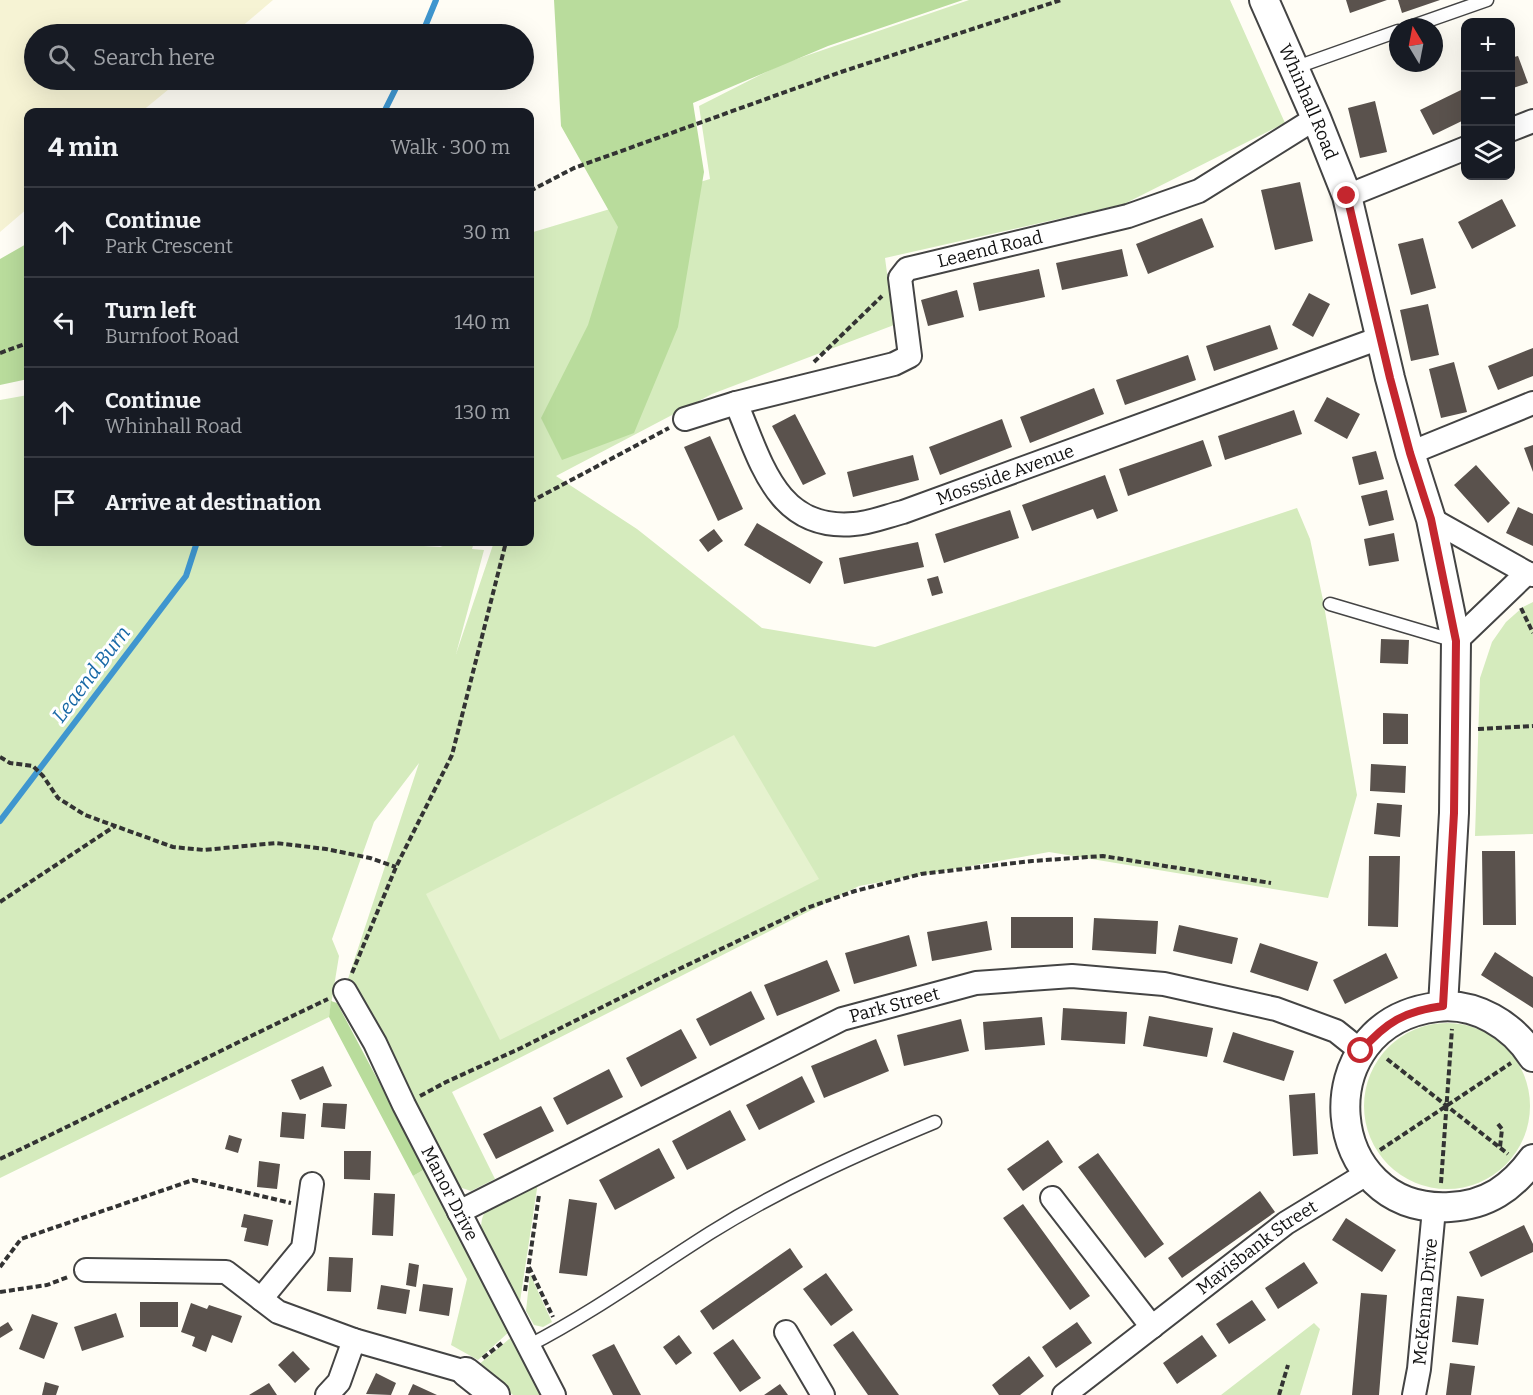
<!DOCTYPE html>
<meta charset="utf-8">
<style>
body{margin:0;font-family:Bitter,serif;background:#242831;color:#f1f3f6}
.controls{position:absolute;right:18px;top:18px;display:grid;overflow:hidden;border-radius:12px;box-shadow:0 6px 24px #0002}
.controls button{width:54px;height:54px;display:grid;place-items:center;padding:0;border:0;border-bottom:2px solid #363941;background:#171b24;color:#f1f3f6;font:30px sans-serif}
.compass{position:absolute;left:1389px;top:18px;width:54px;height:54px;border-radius:50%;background:#171b24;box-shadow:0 6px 24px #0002;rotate:350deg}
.stop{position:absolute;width:18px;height:18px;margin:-14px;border:4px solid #c4262e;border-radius:50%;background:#fff}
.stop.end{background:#c4262e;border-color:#fff;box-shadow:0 2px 6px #0008}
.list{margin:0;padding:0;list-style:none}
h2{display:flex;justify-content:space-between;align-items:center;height:78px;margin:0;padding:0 24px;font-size:26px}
h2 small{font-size:20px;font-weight:400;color:#9ea1a6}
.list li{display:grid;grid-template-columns:39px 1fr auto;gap:18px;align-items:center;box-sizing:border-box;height:90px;padding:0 24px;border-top:2px solid #363941}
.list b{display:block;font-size:22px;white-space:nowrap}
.list p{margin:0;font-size:20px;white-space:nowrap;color:#9ea1a6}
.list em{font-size:20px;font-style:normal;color:#9ea1a6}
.icon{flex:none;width:33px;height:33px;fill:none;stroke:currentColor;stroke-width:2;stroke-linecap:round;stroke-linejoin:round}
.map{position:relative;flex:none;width:1533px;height:1395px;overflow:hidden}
.search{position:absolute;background:#171b24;box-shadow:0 6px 24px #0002;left:24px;top:24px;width:510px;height:66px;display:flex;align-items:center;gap:15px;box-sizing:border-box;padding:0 21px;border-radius:33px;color:#9ea1a6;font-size:22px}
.panel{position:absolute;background:#171b24;box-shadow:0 6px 24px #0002;left:24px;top:108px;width:510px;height:438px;border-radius:12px}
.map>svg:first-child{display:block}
.farmland{fill:#f6f3d4}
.green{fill:#d5ebbd}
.forest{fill:#b9dc9c}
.pitch{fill:#e6f2cf}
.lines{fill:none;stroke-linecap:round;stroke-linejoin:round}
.stream{stroke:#3f96cf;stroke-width:6}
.building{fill:#5a524d}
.service-casing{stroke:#444;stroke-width:15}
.minor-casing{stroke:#444;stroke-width:26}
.tertiary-casing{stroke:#444;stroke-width:32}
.path{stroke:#333;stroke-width:4;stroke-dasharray:6 3;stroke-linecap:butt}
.service{stroke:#fff;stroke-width:12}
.minor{stroke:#fff;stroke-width:22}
.tertiary{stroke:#fff;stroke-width:28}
.route{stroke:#c4262e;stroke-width:8}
.labels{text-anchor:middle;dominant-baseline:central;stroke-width:6;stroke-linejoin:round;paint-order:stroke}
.street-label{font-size:18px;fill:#111;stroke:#fff}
.water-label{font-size:20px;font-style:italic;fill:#1768a6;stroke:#fff}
</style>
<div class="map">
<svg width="1533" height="1395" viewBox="0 0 1533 1395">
<rect width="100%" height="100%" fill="#fffdf5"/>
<path class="farmland" d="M0,0H273L233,34H34V80H180L141,112H28V208L0,232Z"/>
<path class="green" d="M969,0H1230L1285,123L1124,204L885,258L894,325L712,394L556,476L637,529L762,628L875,647L1297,508L1310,539L1323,600L1357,795L1328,898L1049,852L859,886L452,1092L495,1179L471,1191L456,1186L345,988L419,763L374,822L332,939L339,956L329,1017L0,1178V400L28,395V542H403L407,545L440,547L454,542H474L472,549L484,550L456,654L494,542H530V233L710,179L699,106L782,64Z
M1533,602V834L1475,836L1480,678L1492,642L1506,622L1523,607Z
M1364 1106a83 83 0 1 1 166 0a83 83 0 1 1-166 0Z
M425,1169L511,1330L478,1360L451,1345L467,1279L413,1176Z
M538,1182L519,1308L481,1233C481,1227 481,1219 484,1214C492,1202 525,1189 538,1182Z
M530,1274L552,1322L543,1327L534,1325L526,1311Z
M1314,1323L1320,1329L1300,1395H1221Z
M514,1335L545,1395H513L477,1366Z"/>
<path class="forest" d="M554,0H963L828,46L693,103L704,172L678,327L634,433L562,460L541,418L588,325L618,227L561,126Z
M28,243V379L0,385V259Z
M331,1001L337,1003L425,1169L413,1176L329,1017Z"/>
<path class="pitch" d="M734,735L819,879L500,1040L426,894Z"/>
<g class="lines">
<path class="stream" d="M422,34L436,0
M384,112L400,80
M0,821L186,576L197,542"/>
</g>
<path class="building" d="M1346,0H1387L1350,13Z
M1398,0H1440L1402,13Z
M1518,56L1528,83L1510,89V58Z
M1461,90L1466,99V119L1433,135L1420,110Z
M1375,101L1387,152L1360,158L1348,108Z
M1300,182L1313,241L1275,250L1261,190Z
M1502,199L1516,226L1472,249L1458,222Z
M1202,218L1214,247L1148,274L1136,244Z
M1423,238L1436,288L1411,295L1398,244Z
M1122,249L1128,276L1062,290L1056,263Z
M1039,269L1045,297L979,311L973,283Z
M957,290L964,317L928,326L921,300Z
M1309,293L1330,304L1313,337L1292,325Z
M1428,304L1439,355L1411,361L1400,310Z
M1270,325L1278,349L1214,371L1206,346Z
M1533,348V376L1498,390L1488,366Z
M1188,355L1196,380L1125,405L1116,380Z
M1454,362L1467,412L1441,418L1429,369Z
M1094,388L1104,414L1030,443L1020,417Z
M1327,397L1360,414L1347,439L1314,421Z
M1294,410L1302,434L1225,460L1218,436Z
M795,414L826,474L803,485L772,426Z
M1002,419L1012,447L940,475L929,447Z
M710,436L743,509L718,521L684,447Z
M1203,440L1212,466L1128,496L1119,469Z
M1533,445V472L1524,448Z
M1376,451L1384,479L1359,485L1352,457Z
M913,455L919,480L853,497L847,472Z
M1476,465L1510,503L1488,523L1454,485Z
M1105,475L1118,511L1097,519L1093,509L1032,531L1022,505Z
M1387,490L1394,520L1369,526L1361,496Z
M1518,507L1533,514V546L1506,533Z
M1010,510L1019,538L944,563L935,534Z
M757,523L823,562L810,584L744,545Z
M714,529L723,541L708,552L699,540Z
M1394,533L1399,561L1369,566L1364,539Z
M918,542L924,567L844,584L839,558Z
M938,576L943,593L932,596L927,579Z
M1381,639L1409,640L1408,664L1380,663Z
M1383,713L1408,714V744H1383Z
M1371,764L1406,766L1405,793L1370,791Z
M1377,803L1402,805L1400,837L1374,834Z
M1482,851H1515L1516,925H1483Z
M1369,856H1400L1398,927L1368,926Z
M1011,917H1073V948H1011Z
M1094,918L1158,921L1156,954L1092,950Z
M987,921L992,950L932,961L927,932Z
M1179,925L1238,938L1232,964L1173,951Z
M909,935L917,966L854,984L845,953Z
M1260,943L1318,962L1308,991L1250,972Z
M1495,952L1533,977V1008L1481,975Z
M1386,953L1398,978L1345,1004L1333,980Z
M827,960L840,991L777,1016L764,985Z
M751,991L765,1019L710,1046L696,1019Z
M1063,1008L1127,1012L1125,1044L1061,1040Z
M1149,1016L1213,1028L1207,1057L1143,1046Z
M1042,1017L1045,1045L985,1050L983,1022Z
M961,1019L969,1051L904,1066L897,1035Z
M681,1029L697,1058L641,1087L626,1058Z
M1233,1032L1294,1051L1284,1081L1223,1062Z
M876,1039L889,1071L824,1098L811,1066Z
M323,1066L332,1086L300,1100L291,1080Z
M609,1069L623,1097L567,1125L553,1098Z
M802,1076L815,1102L759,1130L746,1105Z
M1315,1093L1318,1154L1293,1156L1289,1095Z
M323,1103L347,1104L345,1129L321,1127Z
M541,1106L554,1131L496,1159L483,1134Z
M730,1110L746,1140L687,1170L672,1141Z
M282,1112L306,1114L304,1139L280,1137Z
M229,1135L242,1139L238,1153L225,1149Z
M1048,1140L1063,1162L1023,1191L1007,1169Z
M659,1148L675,1178L615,1210L599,1180Z
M344,1151H371L370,1180L344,1179Z
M1098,1153L1164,1244L1145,1258L1078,1167Z
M259,1161L280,1164L277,1189L257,1187Z
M1260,1191L1275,1212L1182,1278L1168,1258Z
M374,1193L395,1194L393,1236L372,1235Z
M569,1199L597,1203L587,1276L559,1273Z
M1023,1204L1090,1296L1070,1310L1003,1218Z
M244,1214L273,1220L268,1246L244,1241L247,1228L241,1227Z
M1346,1218L1396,1250L1382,1272L1332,1240Z
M1524,1225L1533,1244V1252L1481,1277L1469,1252Z
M790,1248L803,1267L713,1330L700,1311Z
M329,1257L353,1258L351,1292L327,1291Z
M1304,1262L1318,1283L1278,1309L1265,1288Z
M409,1263L419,1265L416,1287L406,1285Z
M826,1273L853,1310L831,1326L803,1289Z
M423,1284L453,1288L449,1316L419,1311Z
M381,1285L410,1290L406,1314L377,1309Z
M1361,1293L1387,1295L1379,1395H1352Z
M1457,1296L1484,1299L1478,1345L1452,1342Z
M1252,1300L1266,1320L1229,1344L1216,1324Z
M140,1302H178V1327H140Z
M191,1303L207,1309L209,1305L242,1316L232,1343L212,1335L206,1352L192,1346L195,1337L181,1332Z
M116,1313L124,1337L82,1351L74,1327Z
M32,1314L58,1323L44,1359L19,1349Z
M8,1322L13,1330L0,1338V1327Z
M1077,1322L1092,1343L1056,1368L1042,1347Z
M853,1331L899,1395H868L833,1345Z
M679,1335L692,1353L676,1365L663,1347Z
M1202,1335L1217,1356L1177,1384L1163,1363Z
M733,1339L761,1378L740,1392L713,1353Z
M614,1344L641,1395H613L592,1355Z
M293,1351L310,1369L295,1383L278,1365Z
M1029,1356L1044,1376L1020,1395H999L992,1385Z
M1450,1363L1475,1366L1471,1395H1446Z
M376,1373L396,1383L391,1395L366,1394Z
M45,1382L59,1386L56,1395H42Z
M269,1383L277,1395H249Z
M413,1384L437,1395H408Z
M780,1384L788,1395H764Z"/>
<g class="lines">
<g class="service-casing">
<path id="service" d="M1410,27L1487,0
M1294,68L1398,31
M1330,604L1455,641
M528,1346C592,1313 650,1271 710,1233C782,1188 858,1154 935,1122"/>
</g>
<g class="minor-casing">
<g id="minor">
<path d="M1510,130L1533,121"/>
<path d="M1347,196L1466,148"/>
<path id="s1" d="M736,403L894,364L910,356L900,278L907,269L1128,216L1199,191L1316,118"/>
<path id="s2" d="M685,419L736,403C761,461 776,531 854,524C870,523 887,516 903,512L1380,338"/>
<path d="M1410,453L1533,403"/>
<path d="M1431,519L1527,573L1533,575"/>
<path d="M1456,641L1527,573"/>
<path id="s3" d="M345,991L375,1043L404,1105L554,1395"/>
<path d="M1052,1198L1152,1327"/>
<path id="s4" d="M459,1212L842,1019L976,983L1072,976L1164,984L1276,1009L1336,1031L1361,1051"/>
<path d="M86,1270L226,1272L278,1312L354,1340L466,1372"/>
<path d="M261,1299L303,1248L312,1184"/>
<path d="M786,1332L823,1395"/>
<path d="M327,1395L339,1382L354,1340"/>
<path id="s5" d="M1064,1395L1286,1223L1368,1173"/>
<path id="s6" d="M1414,1395L1419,1369L1434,1209"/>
</g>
</g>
<g class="tertiary-casing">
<g id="tertiary">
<path id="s7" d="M1264,0L1316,118L1347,196L1390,378L1410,453L1431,519L1456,641L1454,813L1443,1006"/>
<path d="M1533,1057C1513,1025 1475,1002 1437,1007C1305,1023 1321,1214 1450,1207C1487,1205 1512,1188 1533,1159"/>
<path d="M466,1372L495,1395"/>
</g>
</g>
<path class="path" d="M530,191L574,168L841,72L1061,0
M0,353L28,343
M814,362L882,296
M530,502L669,428
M1521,608L1533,633
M1478,729L1533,726
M0,757L10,763L33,766L43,776L58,798L85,815L173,847L204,850L276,843L326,849L370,858L396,867
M0,902L115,826
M352,973L396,867L452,755L506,542
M1387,1059L1508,1154
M420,1096L446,1082L521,1048L656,980L807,908L855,891L921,874L1032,861L1103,856L1271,883
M1498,1124L1502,1129L1500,1147
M1380,1150L1511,1063
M0,1159C110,1107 218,1051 328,999
M1441,1183L1452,1029
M0,1267L21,1239L193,1180L291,1203
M529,1267L553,1317
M525,1291L539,1195
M0,1292L47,1285L68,1277
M483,1358L503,1342
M1279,1395L1288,1365"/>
<use href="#service" class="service"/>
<use href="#minor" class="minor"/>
<use href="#tertiary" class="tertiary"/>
</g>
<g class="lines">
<path class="route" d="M1347,196L1390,378L1410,453L1431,519L1456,641L1454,813L1443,1006C1405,1011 1386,1022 1361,1051"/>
</g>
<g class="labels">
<g class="street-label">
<text stroke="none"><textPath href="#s7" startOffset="111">Whinhall Road</textPath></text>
<text stroke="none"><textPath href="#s1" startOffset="356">Leaend Road</textPath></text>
<text stroke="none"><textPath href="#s2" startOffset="398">Mossside Avenue</textPath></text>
<text stroke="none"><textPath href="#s4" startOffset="483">Park Street</textPath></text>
<text stroke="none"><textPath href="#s3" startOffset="228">Manor Drive</textPath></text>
<text stroke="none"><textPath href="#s5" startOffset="243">Mavisbank Street</textPath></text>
<text stroke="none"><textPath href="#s6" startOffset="94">McKenna Drive</textPath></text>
</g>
<g class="water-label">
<text transform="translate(91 674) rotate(-53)">Leaend Burn</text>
</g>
</g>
</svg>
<div class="controls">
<button>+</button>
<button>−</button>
<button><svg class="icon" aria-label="layers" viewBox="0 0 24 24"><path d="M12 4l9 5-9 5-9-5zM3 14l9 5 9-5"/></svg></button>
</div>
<svg class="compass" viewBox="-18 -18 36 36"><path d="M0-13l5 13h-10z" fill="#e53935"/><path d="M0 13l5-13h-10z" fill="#9ea1a6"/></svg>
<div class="stop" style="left:1361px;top:1051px"></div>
<div class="stop end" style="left:1347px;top:196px"></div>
<div class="search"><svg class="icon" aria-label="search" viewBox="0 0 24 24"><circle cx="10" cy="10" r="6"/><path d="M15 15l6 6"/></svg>Search here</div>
<section class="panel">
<h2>4 min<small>Walk · 300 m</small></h2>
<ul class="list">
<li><svg class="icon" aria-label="ahead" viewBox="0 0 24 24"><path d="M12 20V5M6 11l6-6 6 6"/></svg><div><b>Continue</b><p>Park Crescent</p></div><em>30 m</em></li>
<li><svg class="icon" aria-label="left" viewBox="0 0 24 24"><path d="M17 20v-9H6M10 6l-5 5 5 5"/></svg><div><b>Turn left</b><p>Burnfoot Road</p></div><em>140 m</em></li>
<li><svg class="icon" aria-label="ahead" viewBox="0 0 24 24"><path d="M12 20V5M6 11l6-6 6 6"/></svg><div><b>Continue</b><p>Whinhall Road</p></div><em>130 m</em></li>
<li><svg class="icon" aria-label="arrive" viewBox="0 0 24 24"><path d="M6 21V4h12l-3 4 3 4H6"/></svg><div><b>Arrive at destination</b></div></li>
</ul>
</section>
</div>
